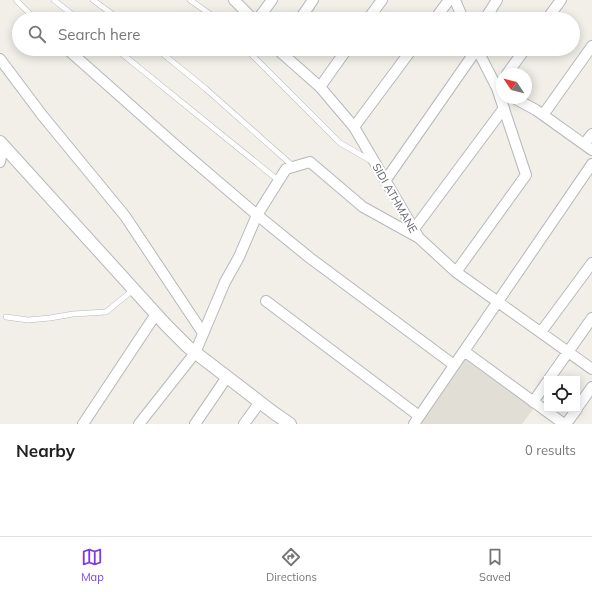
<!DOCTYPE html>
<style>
body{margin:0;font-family:Mulish,sans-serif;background:#f6f6f6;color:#222}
.controls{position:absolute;right:12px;bottom:12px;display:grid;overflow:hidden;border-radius:0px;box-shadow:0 2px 10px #0003}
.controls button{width:36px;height:36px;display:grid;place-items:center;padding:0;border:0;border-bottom:1px solid #e0e0e0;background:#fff;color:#222;font:20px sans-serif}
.compass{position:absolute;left:496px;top:68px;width:36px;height:36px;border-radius:50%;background:#fff;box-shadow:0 2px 10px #0003;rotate:305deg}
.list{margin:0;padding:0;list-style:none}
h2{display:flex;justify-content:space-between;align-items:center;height:52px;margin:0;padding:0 16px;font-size:17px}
h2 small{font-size:13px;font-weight:400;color:#767676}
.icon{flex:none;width:22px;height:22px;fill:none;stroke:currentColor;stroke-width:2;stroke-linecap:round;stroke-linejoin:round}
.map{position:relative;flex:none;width:592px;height:424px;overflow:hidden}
.search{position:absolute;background:#fff;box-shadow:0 2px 10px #0003;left:12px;right:12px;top:12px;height:44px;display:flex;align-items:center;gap:10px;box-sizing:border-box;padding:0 14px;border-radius:22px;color:#767676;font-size:15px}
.sheet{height:112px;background:#fff}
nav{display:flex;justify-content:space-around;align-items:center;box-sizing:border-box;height:56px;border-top:1px solid #e0e0e0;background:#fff;font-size:11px;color:#767676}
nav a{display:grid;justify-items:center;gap:2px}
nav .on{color:#7c3aed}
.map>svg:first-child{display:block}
.education{fill:#e1ded6}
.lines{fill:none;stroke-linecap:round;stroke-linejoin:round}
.service-casing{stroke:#b5b8bc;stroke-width:6}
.minor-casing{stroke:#b5b8bc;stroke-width:12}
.tertiary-casing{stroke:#b5b8bc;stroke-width:14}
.service{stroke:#fff;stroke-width:5}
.minor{stroke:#fff;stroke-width:10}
.tertiary{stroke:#fff;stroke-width:12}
.labels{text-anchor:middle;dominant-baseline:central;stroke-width:4;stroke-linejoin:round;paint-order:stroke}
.street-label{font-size:11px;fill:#5f6368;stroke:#fff}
</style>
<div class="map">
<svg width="592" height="424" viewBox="0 0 592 424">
<rect width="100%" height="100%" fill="#f1efe8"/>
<path class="education" d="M465,359L534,408L522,424H419Z"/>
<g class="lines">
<g class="service-casing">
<path id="service" d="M16,0L35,19
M54,0L78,19
M93,0L119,19
M190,0L217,19
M116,49L279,181
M157,49L206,89L294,167
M246,49L340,143L373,162
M6,317L28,320L50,318L73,314L106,312L133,290"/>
</g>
<g class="minor-casing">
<path id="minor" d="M234,0L253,19
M455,0L463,19
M258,19L272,0
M300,19L313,0
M368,19L382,0
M435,19L449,0
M485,19L497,0
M547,19L561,0
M67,49L181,150L257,215L239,257L225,282L195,353L139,424
M277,49L320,87L354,127L419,238L456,272L592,369
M0,59L42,115L125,216L203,333
M507,74L525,49
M320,87L347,49
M514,98L536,110L592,150
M543,115L592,46
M354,127L412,49
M584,144L592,134
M0,162L3,145
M385,181L477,49
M414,229L504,108
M419,238L363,207L310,162L286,169L257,215L310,258L454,365
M456,272L526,175L497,88L477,49
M266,301L419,416
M541,332L592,263
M464,351L564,424
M549,379L592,318
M533,402L547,382
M577,408L592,387
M83,424L156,314
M195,424L227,377
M244,424L260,402
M414,424L592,164
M566,424L577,409"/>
</g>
<g class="tertiary-casing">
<path id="tertiary" d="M0,142L166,325L188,347L274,413L290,424"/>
</g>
<use href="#service" class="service"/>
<use href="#minor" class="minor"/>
<use href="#tertiary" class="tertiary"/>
</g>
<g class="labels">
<g class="street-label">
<text transform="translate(395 198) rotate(60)">SIDI ATHMANE</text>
</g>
</g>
</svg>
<div class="controls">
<button><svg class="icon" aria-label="locate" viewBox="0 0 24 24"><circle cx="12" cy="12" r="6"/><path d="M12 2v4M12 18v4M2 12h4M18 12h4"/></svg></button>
</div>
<svg class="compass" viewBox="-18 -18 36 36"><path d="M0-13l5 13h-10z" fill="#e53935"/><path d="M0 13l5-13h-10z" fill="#767676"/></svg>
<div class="search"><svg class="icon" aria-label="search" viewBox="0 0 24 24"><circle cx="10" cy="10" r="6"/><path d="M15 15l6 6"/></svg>Search here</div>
</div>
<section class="sheet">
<h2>Nearby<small>0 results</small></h2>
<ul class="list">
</ul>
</section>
<nav>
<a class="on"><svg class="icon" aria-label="map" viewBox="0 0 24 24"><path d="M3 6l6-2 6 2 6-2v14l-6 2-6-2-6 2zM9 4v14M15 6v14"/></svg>Map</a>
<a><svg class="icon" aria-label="directions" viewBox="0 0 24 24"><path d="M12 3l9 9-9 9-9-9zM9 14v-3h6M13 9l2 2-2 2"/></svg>Directions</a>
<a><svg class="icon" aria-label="saved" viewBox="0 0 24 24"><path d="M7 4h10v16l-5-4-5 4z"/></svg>Saved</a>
</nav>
